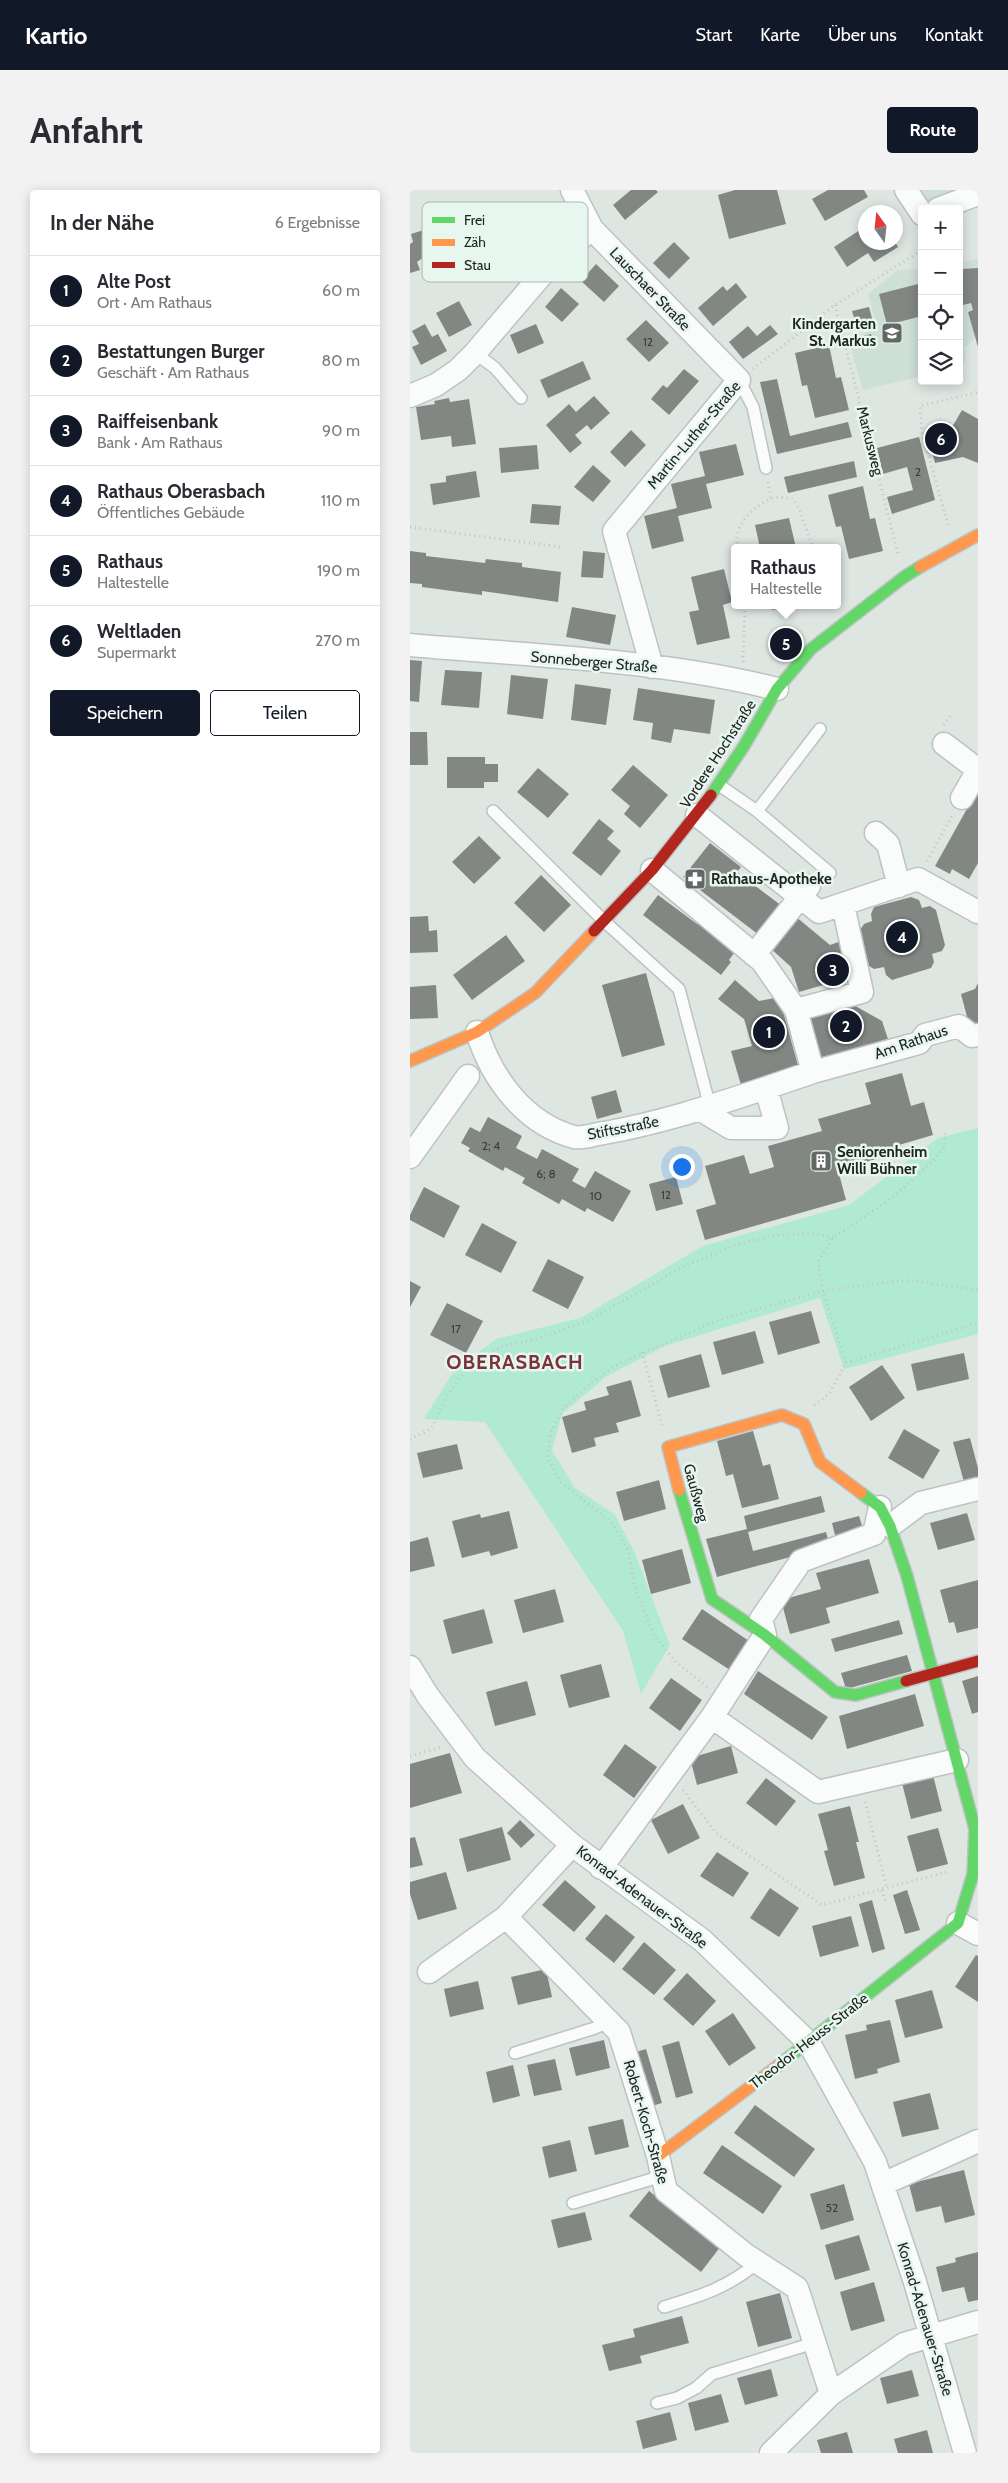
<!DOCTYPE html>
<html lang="de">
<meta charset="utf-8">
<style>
body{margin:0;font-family:Cabin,sans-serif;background:#f2f2f3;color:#2b2b33}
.controls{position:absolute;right:15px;top:15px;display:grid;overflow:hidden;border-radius:5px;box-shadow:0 2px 12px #0003}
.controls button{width:45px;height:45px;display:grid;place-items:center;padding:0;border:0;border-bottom:1px solid #e1e1e2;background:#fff;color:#2b2b33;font:25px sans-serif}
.compass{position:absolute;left:448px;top:15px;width:45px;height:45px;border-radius:50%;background:#fff;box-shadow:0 2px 12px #0003;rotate:345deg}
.you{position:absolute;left:271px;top:976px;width:18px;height:18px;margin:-12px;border:4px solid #fff;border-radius:50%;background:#1a73e8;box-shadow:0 0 0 8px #1a73e833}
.badge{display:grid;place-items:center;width:32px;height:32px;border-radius:50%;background:#111827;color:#fff;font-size:16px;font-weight:700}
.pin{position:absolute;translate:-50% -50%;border:2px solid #fff;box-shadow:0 1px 5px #0006}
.popup{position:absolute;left:321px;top:354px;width:110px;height:65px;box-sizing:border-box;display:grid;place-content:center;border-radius:5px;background:#fff;filter:drop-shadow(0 1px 4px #0005);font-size:16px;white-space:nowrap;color:#7c7c81}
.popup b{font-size:19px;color:#2b2b33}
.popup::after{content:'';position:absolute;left:50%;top:100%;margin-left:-10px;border:10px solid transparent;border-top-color:#fff}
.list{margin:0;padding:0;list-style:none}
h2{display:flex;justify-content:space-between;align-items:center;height:65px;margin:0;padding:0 20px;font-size:21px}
h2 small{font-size:16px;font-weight:400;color:#7c7c81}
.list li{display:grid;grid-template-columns:32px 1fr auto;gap:15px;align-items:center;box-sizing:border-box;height:70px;padding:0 20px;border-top:1px solid #e1e1e2}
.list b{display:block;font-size:19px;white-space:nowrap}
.list p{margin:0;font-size:16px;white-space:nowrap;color:#7c7c81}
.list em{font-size:16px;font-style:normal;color:#7c7c81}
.actions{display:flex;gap:10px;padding:15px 20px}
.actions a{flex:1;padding:11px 0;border:1px solid #111827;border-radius:5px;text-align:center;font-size:18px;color:#111827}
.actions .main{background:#111827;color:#fff}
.icon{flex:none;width:28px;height:28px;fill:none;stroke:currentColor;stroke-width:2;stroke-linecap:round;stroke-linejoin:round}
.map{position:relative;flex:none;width:568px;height:2263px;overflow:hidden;border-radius:5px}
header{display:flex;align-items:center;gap:30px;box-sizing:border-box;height:70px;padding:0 25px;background:#111827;color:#fff}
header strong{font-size:24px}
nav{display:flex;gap:28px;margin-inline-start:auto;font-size:18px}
.intro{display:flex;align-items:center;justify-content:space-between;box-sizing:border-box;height:120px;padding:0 30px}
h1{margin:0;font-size:35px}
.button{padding:12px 22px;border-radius:5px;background:#111827;color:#fff;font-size:18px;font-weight:700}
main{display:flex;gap:30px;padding:0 30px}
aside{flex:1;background:#fff;border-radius:5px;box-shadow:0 2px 12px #0003}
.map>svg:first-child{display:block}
.built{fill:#cedfd7}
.green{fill:#b1ead3}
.building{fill:#828784}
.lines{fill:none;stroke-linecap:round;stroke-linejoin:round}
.lane-casing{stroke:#bdc3c0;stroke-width:14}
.street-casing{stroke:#bdc3c0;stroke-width:25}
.fast-casing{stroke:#bdc3c0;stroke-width:14}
.slow-casing{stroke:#bdc3c0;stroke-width:14}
.jam-casing{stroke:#bdc3c0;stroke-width:14}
.path{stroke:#c1c4c3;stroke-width:3;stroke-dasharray:1 4;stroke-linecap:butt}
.lane{stroke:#fafbfb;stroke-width:11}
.street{stroke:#fafbfb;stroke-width:22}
.fast{stroke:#63d668;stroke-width:11}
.slow{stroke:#ff974d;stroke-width:11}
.jam{stroke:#b3261e;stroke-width:11}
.labels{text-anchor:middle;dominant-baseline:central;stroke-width:5;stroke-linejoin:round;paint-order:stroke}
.number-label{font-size:12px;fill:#383e3a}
.street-label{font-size:15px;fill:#202522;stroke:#e7f6ef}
.poi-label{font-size:15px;font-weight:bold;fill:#202522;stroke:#e7f6ef;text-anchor:start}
.district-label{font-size:20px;font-weight:bold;letter-spacing:1px;fill:#7b333a;stroke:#e7f6ef}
.key{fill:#e7f6ef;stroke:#abb7b2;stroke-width:1}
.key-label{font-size:14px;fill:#202522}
</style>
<header>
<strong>Kartio</strong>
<nav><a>Start</a><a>Karte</a><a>Über uns</a><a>Kontakt</a></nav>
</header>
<div class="intro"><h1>Anfahrt</h1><a class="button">Route</a></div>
<main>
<aside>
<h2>In der Nähe<small>6 Ergebnisse</small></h2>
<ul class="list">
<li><span class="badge">1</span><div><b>Alte Post</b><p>Ort · Am Rathaus</p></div><em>60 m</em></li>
<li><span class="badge">2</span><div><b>Bestattungen Burger</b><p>Geschäft · Am Rathaus</p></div><em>80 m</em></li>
<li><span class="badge">3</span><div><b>Raiffeisenbank</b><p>Bank · Am Rathaus</p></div><em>90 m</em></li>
<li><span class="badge">4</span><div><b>Rathaus Oberasbach</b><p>Öffentliches Gebäude</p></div><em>110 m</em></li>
<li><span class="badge">5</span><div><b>Rathaus</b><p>Haltestelle</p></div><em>190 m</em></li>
<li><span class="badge">6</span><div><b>Weltladen</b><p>Supermarkt</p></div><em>270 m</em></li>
</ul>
<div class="actions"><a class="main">Speichern</a><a>Teilen</a></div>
</aside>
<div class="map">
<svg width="568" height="2263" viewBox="0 0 568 2263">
<rect width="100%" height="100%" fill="#dee6e2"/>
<path class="built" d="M502,0H563L515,19Z
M568,68V119L558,121L565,148L554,158L556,170L549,177V73Z
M512,79V186L453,200L438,148L468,139L458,104L488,80Z"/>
<path class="green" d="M568,938V1144L434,1179L410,1108L255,1156L197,1186L152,1224L142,1260L164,1297L205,1325L224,1361L260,1455L231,1504L213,1441L75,1232L14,1229L45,1179L86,1149L170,1128L293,1056L439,1015L528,948Z"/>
<path class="building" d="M221,0H246L248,2L215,30L203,15Z
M325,0H367L376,34L319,49L308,5Z
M418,0H454L458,7L415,31L402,9Z
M456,36V52H485L488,57L464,72L458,63L437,77L424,57Z
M17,39L28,57L7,72L10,80L0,83V54L3,52L1,44Z
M66,52L68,75L98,72L99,86L53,91L52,53Z
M264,52L280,68L259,89L243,73Z
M186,74L209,96L194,112L171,91Z
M549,74H551L553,79L568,78V157L558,122L563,120L561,113L549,116Z
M326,93L337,107L303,136L288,118L313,96L317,101Z
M512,93V126L477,135L469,104Z
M151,98L169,114L152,132L135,117Z
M49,111L62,135L39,147L26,123Z
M459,117L464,136L448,141L442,121Z
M236,130L259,153L239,172L216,149Z
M15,134L22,147L28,144L37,161L11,175L2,157L9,154L2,141Z
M126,134L134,153L108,164L100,145Z
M360,135L368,144L333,169L319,152L338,136L347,146Z
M461,144L464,155L457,158L453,146Z
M419,155L426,188L431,187L439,220L405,228L397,195L392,196L385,163Z
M173,171L181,189L138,208L130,190Z
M274,179L289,191L259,225L241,209L253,195L257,198Z
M367,189L380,246L438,232L442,247L367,264L350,192Z
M184,206L200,223L181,240L177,235L165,245L172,253L160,263L136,235L159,214L166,222Z
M39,208L40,212L59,209L66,254L42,257L41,246L11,250L6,217L25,214L24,211Z
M552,220L568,229V273L553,267L525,273L518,245L541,239Z
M221,240L236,255L215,277L200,262Z
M509,247L525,310L482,324L477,307L503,300L497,277L473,284L467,258Z
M326,254L334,285L296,294L302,318L268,326L274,351L242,359L234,326L267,318L261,294L295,286L289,262Z
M127,255L129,279L91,283L89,258Z
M444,271L447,287L378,303L374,287Z
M183,275L201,291L183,312L164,297Z
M66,281L70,307L23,315L20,294L36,292V286Z
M453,296L460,329L465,328L473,361L439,369L431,336L426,337L418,305Z
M122,314L151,316L149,335L120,333Z
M379,328L386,358H350L345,335Z
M0,361L16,363V366L75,373L76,369L112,373V377L151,382L148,412L72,401V405L12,397V394L0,393Z
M173,361L195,363L193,388L171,387Z
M314,379L322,412L313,415L320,448L287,455L279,422L289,420L281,387Z
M361,415H380V416L362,420Z
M162,417L206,425L200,455L156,447Z
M0,470L12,471L9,512L0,511Z
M35,480L72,482L69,518L31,515Z
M101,485L138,489L133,529L97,524Z
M165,494L201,499L196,535L161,530Z
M228,498L305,510L300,544L264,539L261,553L241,549L243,533L223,530Z
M0,542H17L18,575H0Z
M37,567H75V574H88V592H74V598H37Z
M223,575L258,605L230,638L214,624L220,616L201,600Z
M128,578L159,604L138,628L107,602Z
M568,592V673L559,689L542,679L540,684L525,676L563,608Z
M189,629L204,641L197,649L211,661L191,686L162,663Z
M69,646L91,668L64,694L42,672Z
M300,653L331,677L327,682L372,716L349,745L273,687Z
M131,685L161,715L134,742L104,713Z
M248,705L287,734L290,731L327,759L319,770L321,772L311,785L233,725Z
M501,707L509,710L512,718L520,716L526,720L535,755L532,761L522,764L524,772L521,778L482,790L476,785L474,777L464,779L459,776L450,740L454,734L462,731L461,724L464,717Z
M18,726L19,741L27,740L28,762L0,763V727Z
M385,726L420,755L431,751L441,787L389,802L381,777L359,757Z
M96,745L115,771L62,810L43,785Z
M236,783L255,855L212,867L192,795Z
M325,790L349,811L369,807L389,879L331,895L321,861L342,856L334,829L308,809Z
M568,793V836L560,838L551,804L565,799Z
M26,795L28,828L0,829V797Z
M442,814L472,831L478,849L408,869L397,827Z
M492,883L501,916L514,912L523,945L489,955L491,962L428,980L436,1010L295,1050L286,1020L306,1014L295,976L334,965L340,984L364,977L358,956L412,941L408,929L461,914L455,893Z
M206,900L212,922L187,929L181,907Z
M78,927L112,946L106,958L127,969L132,959L169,979L162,991L175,998L185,981L221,1001L203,1032L177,1018L175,1022L152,1009L149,1014L112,993L115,988L95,977L93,981L58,961L60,958L51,953L60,937L70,942Z
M266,987L273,1014L246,1021L239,994Z
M14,997L50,1016L34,1048L0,1030V1025Z
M72,1033L107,1052L91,1083L55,1065Z
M138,1069L174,1087L158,1119L122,1101Z
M0,1091L11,1097L0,1117Z
M37,1113L73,1131L56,1163L20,1145Z
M401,1121L410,1153L368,1165L359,1132Z
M345,1141L354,1173L312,1185L303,1152Z
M554,1163L559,1189L507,1201L501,1174Z
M291,1164L300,1197L258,1208L249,1176Z
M472,1175L495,1208L461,1231L439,1197Z
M221,1190L231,1226L206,1233L209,1242L184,1248L186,1256L162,1263L152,1227L176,1220L174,1212L199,1205L196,1197Z
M494,1239L530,1260L513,1289L478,1268Z
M343,1241L353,1276L360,1274L369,1309L332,1318L323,1284L316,1286L307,1251Z
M560,1248L568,1278V1288L554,1292L543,1252Z
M47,1254L53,1279L13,1288L7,1263Z
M249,1290L256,1319L214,1331L206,1302Z
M411,1306L415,1322L338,1342L343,1361L416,1342L420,1356L307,1387L296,1349L337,1339L334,1326Z
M99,1321L108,1358L81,1366L79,1361L52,1368L42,1331L70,1324L71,1328Z
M557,1323L565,1350L528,1360L520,1333Z
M449,1326L454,1342L426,1349L422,1333Z
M18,1347L25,1376L0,1382V1352Z
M272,1359L281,1393L241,1404L232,1370Z
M459,1369L469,1403L416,1418L420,1433L380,1444L371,1410L411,1399L406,1383Z
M568,1390V1438L547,1443L544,1432L539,1433L530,1400Z
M145,1399L154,1432L113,1443L104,1410Z
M74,1419L83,1453L42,1464L33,1430Z
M292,1419L339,1451L320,1480L272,1449Z
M489,1430L493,1444L425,1462L421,1449Z
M497,1465L502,1481L436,1499L431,1483Z
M191,1474L200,1507L159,1518L150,1485Z
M348,1481L418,1527L402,1550L334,1504Z
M568,1486V1522L562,1524L552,1491Z
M261,1488L292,1510L270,1541L239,1518Z
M117,1491L126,1525L85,1536L76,1502Z
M505,1504L514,1536L437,1559L429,1526Z
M215,1554L247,1577L224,1608L193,1585Z
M321,1556L328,1583L287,1595L280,1568Z
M40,1563L52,1603L0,1618V1574Z
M523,1585L532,1621L501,1629L492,1593Z
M356,1588L386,1611L366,1636L336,1613Z
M273,1614L290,1648L258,1664L241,1630Z
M440,1616L449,1652H446L455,1688L424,1696L414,1661L418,1660L408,1624Z
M110,1630L125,1645L111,1658L97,1643Z
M92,1637L101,1670L57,1682L49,1649Z
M528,1638L538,1674L507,1682L497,1646Z
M5,1647L13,1675L0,1678V1648Z
M307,1662L339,1683L323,1707L290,1686Z
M36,1682L47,1719L8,1730L0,1704V1692Z
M155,1690L186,1717L164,1742L132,1715Z
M360,1698L389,1718L369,1747L340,1728Z
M497,1700L510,1740L495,1744L483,1705Z
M462,1710L475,1759L462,1763L449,1714Z
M196,1724L225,1747L204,1773L175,1749Z
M441,1726L449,1756L410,1767L402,1736Z
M234,1752L266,1780L244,1805L212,1779Z
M566,1765L568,1766V1812L545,1797Z
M136,1779L142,1807L108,1815L101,1787Z
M277,1783L306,1811L283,1836L253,1809Z
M68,1791L74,1819L40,1827L34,1799Z
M522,1800L533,1838L495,1848L485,1810Z
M323,1823L346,1858L319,1876L295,1841Z
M480,1830L490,1872L467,1879L468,1883L445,1889L435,1845L457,1840L456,1835Z
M194,1850L200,1878L166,1886L159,1858Z
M269,1851L283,1903L266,1908L252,1856Z
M236,1859L252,1913L235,1918L219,1864Z
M145,1869L152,1900L124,1906L117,1875Z
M103,1875L110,1906L83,1913L76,1882Z
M520,1903L529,1939L492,1947L483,1912Z
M345,1915L405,1959L384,1987L324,1943Z
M213,1929L219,1957L185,1965L178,1937Z
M160,1950L167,1981L139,1988L132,1957Z
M312,1955L372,1996L353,2024L293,1983Z
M554,1980L565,2025L535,2033L531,2016L506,2022L499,1994Z
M434,1994L444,2030L411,2040L400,2004Z
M239,2001L311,2056L291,2082L219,2026Z
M175,2022L182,2050L148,2058L141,2030Z
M449,2045L460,2080L425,2090L415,2055Z
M568,2062V2110L558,2112L554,2097L532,2102L526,2077L546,2072L545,2068Z
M464,2092L475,2131L441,2141L430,2102Z
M370,2103L382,2148L348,2157L336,2112Z
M272,2126L279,2153L230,2166L232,2173L199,2181L192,2155L225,2147L223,2139Z
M361,2179L368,2206L335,2215L327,2188Z
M502,2180L509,2206L477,2214L470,2188Z
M311,2204L319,2232L285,2241L278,2213Z
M260,2222L267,2250L233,2259L226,2231Z
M517,2240L523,2263H488L484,2249Z
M437,2242L443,2263H411L407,2250Z"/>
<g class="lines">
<g class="lane-casing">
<path id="lane" d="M65,163L85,178L111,208
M329,190L343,217L356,278
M309,595L347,621L420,683
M83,621L194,731L269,799L300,917
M347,621L410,539
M105,1863L185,1838L200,1831
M163,2013L252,1986
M254,2117C290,2106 317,2098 347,2073
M247,2213L267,2208L286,2198L302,2184L404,2153"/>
</g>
<g class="street-casing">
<path id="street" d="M162,0L182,39L329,190L204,341L242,477
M496,0L512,24
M528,19L568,4
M0,206L26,195L48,180L65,163L147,67L182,39
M0,455C122,466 248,469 367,499
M534,554L567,579
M552,608L568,580
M287,625L409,722L508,689L568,722
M466,643L478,654L489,696
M242,680L352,771L386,820L403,882L509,853L515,845L549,836L562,846L568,845
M344,765L399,696
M386,820L452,802L433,715
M67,842C82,889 114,933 164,947C172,949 185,944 194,943C250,933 302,916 356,898L367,938H321L291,920
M356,898L403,882
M0,967L58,886
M480,1336L511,1313L568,1299
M0,1477L18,1506L65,1568L162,1655L292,1750L399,1853L465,1972L505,2092L555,2263
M302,1527L408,1602L547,1570
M191,1678L302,1527L355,1445L351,1429L391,1371L464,1344L470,1317
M96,1727L209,1842L248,1966L256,2001L336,2065L387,2098L421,2204
M548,1733L568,1744
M19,1782L96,1727L162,1655
M473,1994L568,1951
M361,2263L421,2204L494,2154L568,2132"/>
</g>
<g class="fast-casing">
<path id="fast" d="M301,605L334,556L367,499L401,459L494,387L510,377
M269,1300L302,1409L355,1445L425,1502L446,1505L496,1491
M369,1875L548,1733L563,1684L565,1639L497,1386L480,1336L470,1317L451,1303"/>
</g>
<g class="slow-casing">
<path id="slow" d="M510,377L568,345
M0,871L67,842L125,803L184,741
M269,1300L258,1257L372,1225L394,1234L410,1272L451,1303
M248,1966L369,1875"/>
</g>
<g class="jam-casing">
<path id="jam" d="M184,741L242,680L301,605
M496,1491L568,1471"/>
</g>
<path class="path" d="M425,115L488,364
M343,179L425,115L512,60
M358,292L361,308
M538,335L512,242L510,216L568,202
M0,337L151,357
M328,358C322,336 342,318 360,309C366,306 376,308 383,309L389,318L403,358
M333,472L335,415
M534,535L540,526
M517,671L543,624
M232,1162L252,1235
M436,1173L568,1133
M404,1215L419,1204L436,1173L413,1101L408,1071L423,1048L483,1007L523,971L535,957V940
M0,1249L21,1239L38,1204L58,1177L90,1157L127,1149L179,1130L276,1075L324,1056L361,1046L402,1043L423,1048
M297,1497L266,1472L244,1445L226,1402L218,1360L202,1333L150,1291L137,1267L141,1242L153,1219L182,1192L208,1174L308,1130L413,1101L497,1090L568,1100
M0,1566L32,1557
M273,1600L306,1643L412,1715L540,1681
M455,1612L477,1699
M472,1700L476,1713"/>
<use href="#lane" class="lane"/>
<use href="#street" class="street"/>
<use href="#fast" class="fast"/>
<use href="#slow" class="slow"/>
<use href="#jam" class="jam"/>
</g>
<defs>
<g id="school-square" transform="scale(1.125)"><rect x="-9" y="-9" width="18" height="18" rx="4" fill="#626965" stroke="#e7f6ef"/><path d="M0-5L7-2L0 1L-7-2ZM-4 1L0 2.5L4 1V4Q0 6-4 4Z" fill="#fff"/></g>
<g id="pharmacy-square" transform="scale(1.125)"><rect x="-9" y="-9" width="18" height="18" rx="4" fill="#626965" stroke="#e7f6ef"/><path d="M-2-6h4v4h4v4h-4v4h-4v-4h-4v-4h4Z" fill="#fff"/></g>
<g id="building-square" transform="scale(1.125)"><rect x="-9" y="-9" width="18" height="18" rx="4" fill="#626965" stroke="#e7f6ef"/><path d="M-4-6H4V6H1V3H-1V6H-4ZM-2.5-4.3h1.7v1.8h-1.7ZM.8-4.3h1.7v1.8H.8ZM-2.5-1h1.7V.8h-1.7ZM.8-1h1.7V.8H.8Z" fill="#fff"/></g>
</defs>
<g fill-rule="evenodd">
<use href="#school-square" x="482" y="143"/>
<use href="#pharmacy-square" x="285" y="689"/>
<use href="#building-square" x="411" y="971"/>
</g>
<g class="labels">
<g class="number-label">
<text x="238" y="151">12</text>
<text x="508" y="281">2</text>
<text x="81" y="955">2; 4</text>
<text x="136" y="983">6; 8</text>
<text x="256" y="1004">12</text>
<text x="186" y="1005">10</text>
<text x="46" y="1138">17</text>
<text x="422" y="2017">52</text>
</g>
<g class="street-label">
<text transform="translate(240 99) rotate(46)">Lauschaer Straße</text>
<text transform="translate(284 245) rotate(-50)">Martin-Luther-Straße</text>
<text transform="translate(460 251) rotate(76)">Markusweg</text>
<text transform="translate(184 472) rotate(5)">Sonneberger Straße</text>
<text transform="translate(308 564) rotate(-57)">Vordere Hochstraße</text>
<text transform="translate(501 852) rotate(-19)">Am Rathaus</text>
<text transform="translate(213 938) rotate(-11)">Stiftsstraße</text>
<text transform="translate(286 1303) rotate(75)">Gaußweg</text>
<text transform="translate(232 1707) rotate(37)">Konrad-Adenauer-Straße</text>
<text transform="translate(399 1851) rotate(-38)">Theodor-Heuss-Straße</text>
<text transform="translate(236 1932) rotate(74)">Robert-Koch-Straße</text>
<text transform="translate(515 2129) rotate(73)">Konrad-Adenauer-Straße</text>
</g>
<g class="poi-label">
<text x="466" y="134" text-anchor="end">Kindergarten<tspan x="466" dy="17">St. Markus</tspan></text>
<text x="301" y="689">Rathaus-Apotheke</text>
<text x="427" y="962">Seniorenheim<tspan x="427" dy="17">Willi Bühner</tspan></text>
</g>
<g class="district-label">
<text x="105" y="1172">OBERASBACH</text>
</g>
</g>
<rect x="12" y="12" width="166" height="80" rx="8" class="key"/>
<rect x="22" y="27" width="23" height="6" fill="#63d668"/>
<rect x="22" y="49" width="23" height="7" fill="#ff974d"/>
<rect x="22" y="72" width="23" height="6" fill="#b3261e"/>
<g class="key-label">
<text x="54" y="35">Frei</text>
<text x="54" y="57">Zäh</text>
<text x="54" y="80">Stau</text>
</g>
</svg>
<div class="controls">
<button>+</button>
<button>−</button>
<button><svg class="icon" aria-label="locate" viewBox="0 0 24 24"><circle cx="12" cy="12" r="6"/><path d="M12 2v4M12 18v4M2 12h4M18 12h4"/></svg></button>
<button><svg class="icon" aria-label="layers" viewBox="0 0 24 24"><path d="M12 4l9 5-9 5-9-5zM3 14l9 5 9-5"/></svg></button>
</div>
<svg class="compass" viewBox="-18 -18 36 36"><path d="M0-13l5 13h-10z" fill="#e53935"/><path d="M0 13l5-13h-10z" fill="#7c7c81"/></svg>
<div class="you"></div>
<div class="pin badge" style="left:359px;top:842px">1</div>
<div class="pin badge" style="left:436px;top:836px">2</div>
<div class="pin badge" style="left:423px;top:780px">3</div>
<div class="pin badge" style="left:492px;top:747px">4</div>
<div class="pin badge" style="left:376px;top:454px">5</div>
<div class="popup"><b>Rathaus</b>Haltestelle</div>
<div class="pin badge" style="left:531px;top:249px">6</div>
</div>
</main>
